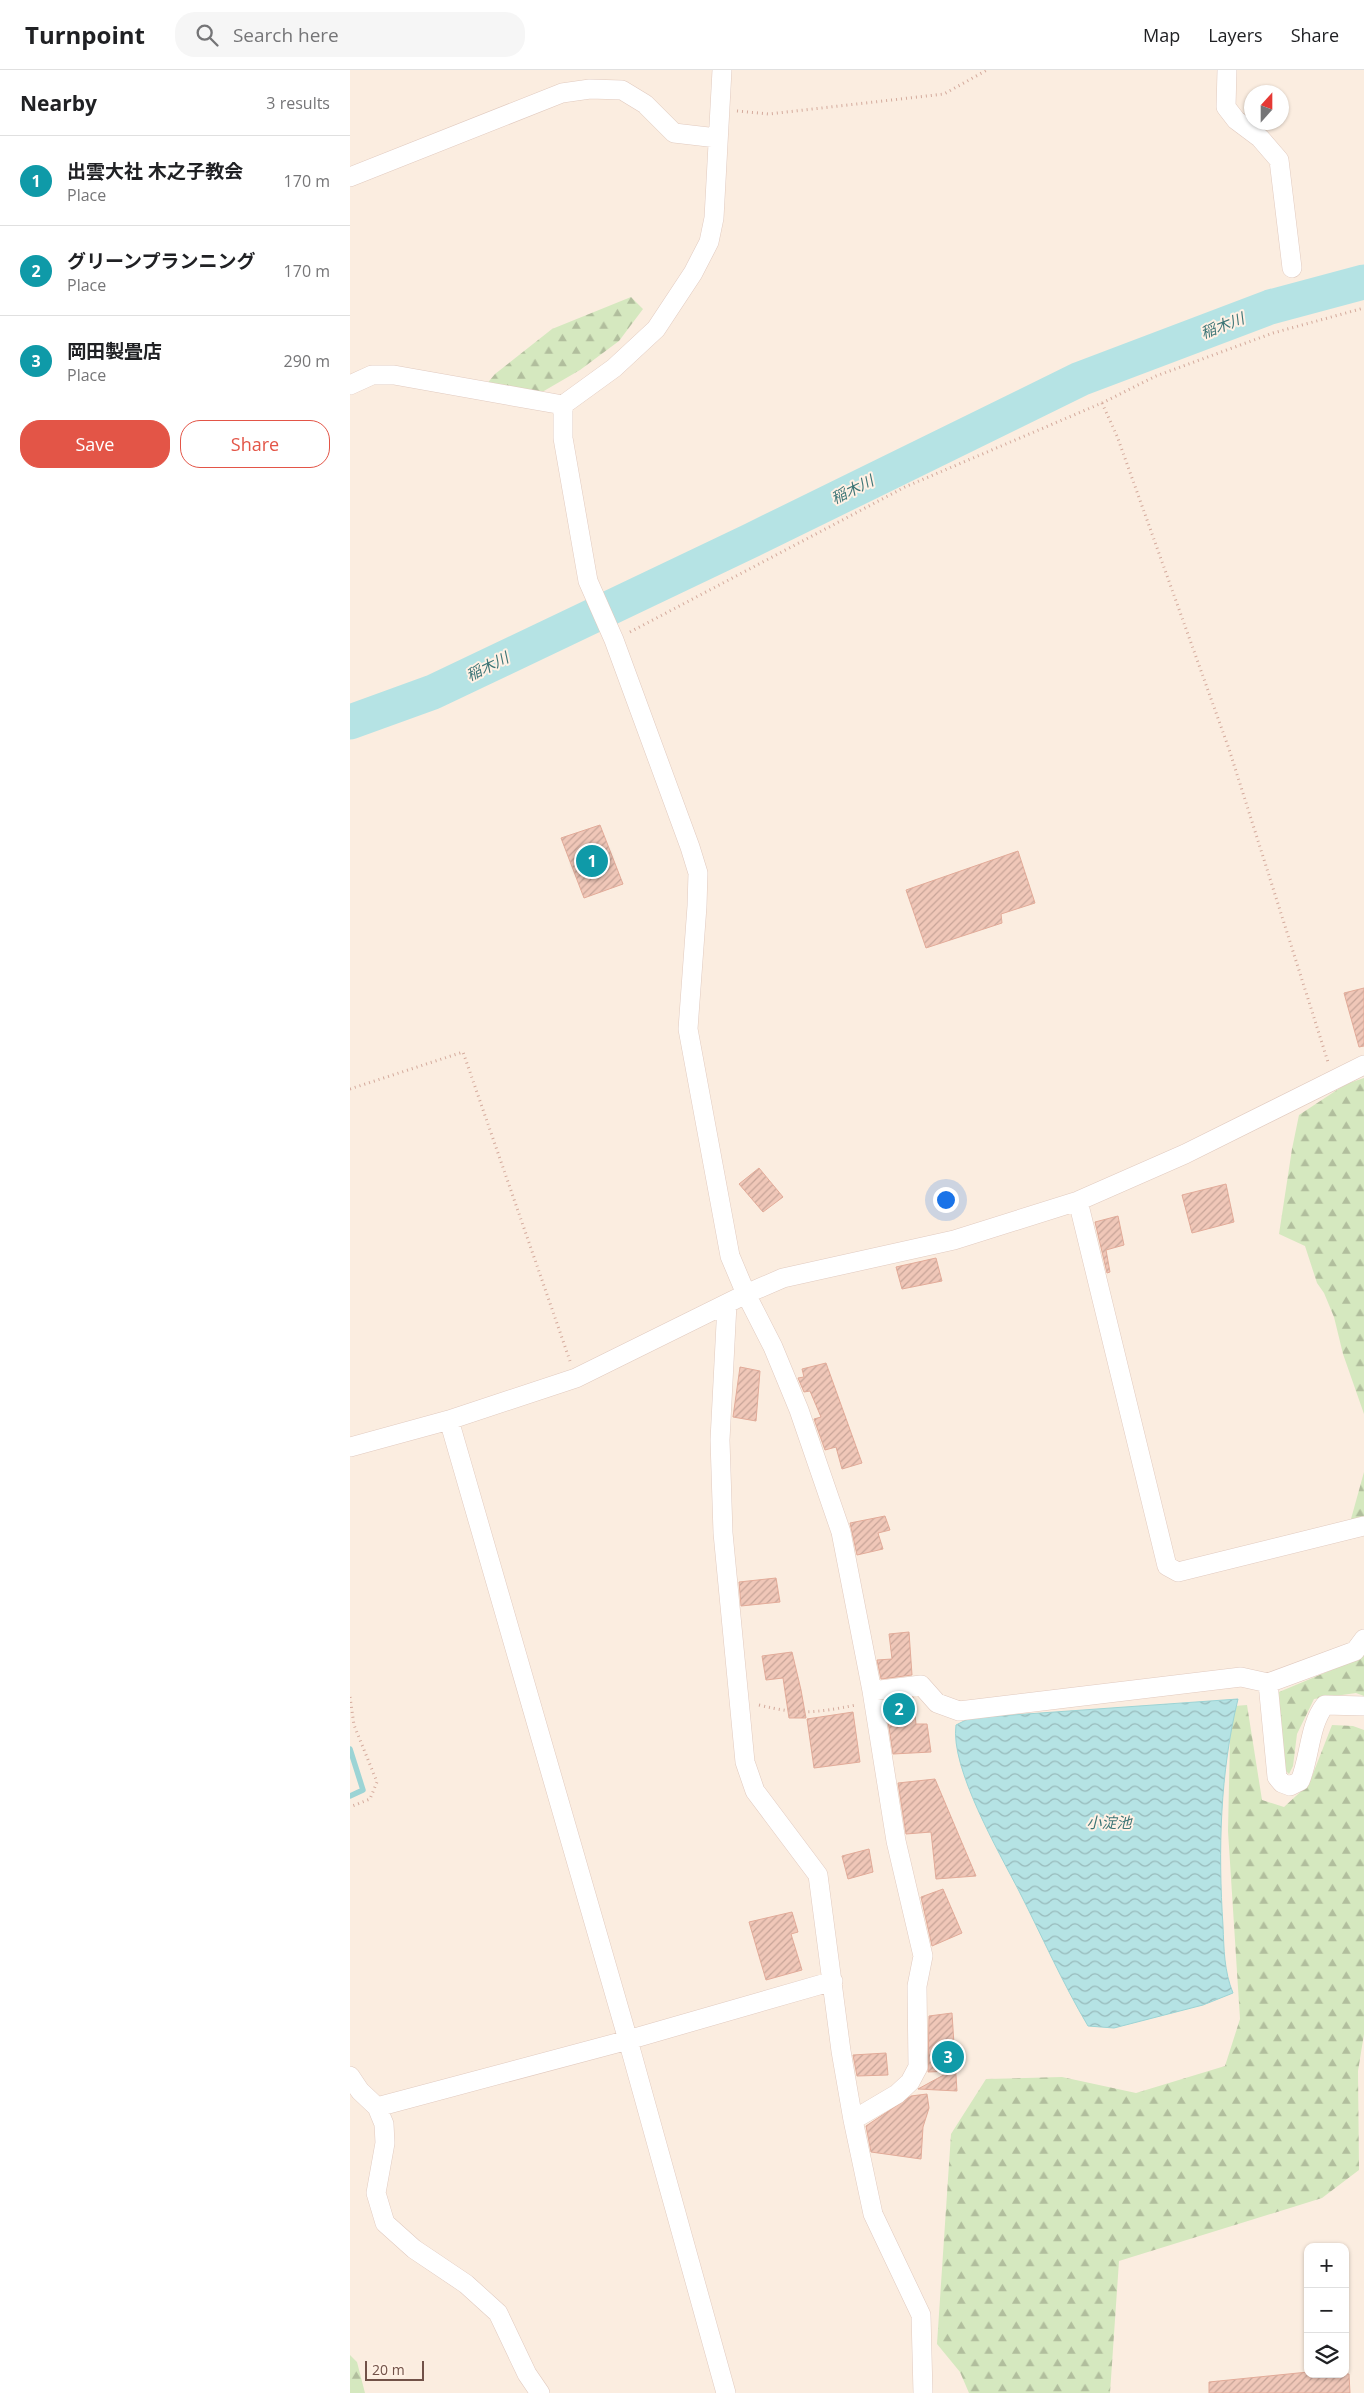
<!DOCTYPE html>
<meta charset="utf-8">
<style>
body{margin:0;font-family:"Open Sans","Noto Sans JP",sans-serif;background:#f6f6f6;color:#202124}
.controls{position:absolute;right:15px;bottom:15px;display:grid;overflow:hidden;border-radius:10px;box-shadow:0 1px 4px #0004}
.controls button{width:45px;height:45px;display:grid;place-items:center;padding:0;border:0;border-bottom:1px solid #e0e0e0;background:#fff;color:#202124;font:25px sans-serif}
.compass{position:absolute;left:894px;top:15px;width:45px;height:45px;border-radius:50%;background:#fff;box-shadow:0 1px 4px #0004;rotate:21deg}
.scale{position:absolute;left:15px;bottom:12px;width:59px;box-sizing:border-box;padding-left:5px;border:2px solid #715148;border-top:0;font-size:14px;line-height:18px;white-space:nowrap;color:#715148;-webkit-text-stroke:4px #fff1e5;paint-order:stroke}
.you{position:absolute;left:595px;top:1129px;width:18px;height:18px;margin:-12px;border:4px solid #fff;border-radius:50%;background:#1a73e8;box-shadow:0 0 0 8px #1a73e833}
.badge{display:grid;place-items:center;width:32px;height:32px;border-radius:50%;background:#e35547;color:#fff;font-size:16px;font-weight:700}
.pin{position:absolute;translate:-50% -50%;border:2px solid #fff;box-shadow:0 1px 5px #0006}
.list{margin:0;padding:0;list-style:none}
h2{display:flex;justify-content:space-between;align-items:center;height:65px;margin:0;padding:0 20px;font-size:21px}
h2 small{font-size:16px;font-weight:400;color:#757577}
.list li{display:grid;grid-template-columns:32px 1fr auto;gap:15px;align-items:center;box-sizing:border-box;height:90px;padding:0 20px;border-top:1px solid #e0e0e0}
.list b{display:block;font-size:19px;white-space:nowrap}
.list p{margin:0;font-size:16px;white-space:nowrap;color:#757577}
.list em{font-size:16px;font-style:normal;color:#757577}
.actions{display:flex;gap:10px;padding:15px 20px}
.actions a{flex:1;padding:11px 0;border:1px solid #e35547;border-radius:20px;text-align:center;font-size:18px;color:#e35547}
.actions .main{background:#e35547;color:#fff}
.icon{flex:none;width:28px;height:28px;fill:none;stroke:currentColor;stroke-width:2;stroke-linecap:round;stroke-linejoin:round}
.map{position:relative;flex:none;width:1014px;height:2323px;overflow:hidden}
header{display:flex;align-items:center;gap:30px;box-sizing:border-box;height:70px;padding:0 25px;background:#fff;border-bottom:1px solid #e0e0e0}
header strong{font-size:24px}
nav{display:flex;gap:28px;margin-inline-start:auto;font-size:18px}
.search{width:350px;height:45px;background:#f6f6f6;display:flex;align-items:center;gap:12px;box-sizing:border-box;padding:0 18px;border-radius:20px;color:#757577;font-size:19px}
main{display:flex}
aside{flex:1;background:#fff}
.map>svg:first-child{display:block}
.forest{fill:url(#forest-firs)}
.water{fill:url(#water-waves);stroke:#9cd4d5}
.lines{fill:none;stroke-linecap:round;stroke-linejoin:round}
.stream{stroke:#9cd4d5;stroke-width:5.5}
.river{stroke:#b5e3e4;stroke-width:35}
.building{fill:url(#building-hatch);stroke:#e2ab99}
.street-casing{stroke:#e1cabf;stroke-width:20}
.path{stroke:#d4aa9c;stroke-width:3;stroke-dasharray:1 4;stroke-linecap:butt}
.street{stroke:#fff;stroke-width:19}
.labels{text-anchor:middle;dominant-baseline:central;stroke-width:4;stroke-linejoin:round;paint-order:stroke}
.water-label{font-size:15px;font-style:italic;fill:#3d7576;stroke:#fff1e5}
</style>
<header>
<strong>Turnpoint</strong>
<div class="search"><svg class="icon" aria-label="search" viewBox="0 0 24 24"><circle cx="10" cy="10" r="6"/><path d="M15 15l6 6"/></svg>Search here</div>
<nav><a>Map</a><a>Layers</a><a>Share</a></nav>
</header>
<main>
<aside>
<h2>Nearby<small>3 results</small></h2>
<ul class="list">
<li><span class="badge" style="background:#0f9aa8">1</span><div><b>出雲大社 木之子教会</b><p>Place</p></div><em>170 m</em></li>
<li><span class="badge" style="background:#0f9aa8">2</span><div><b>グリーンプランニング</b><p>Place</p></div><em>170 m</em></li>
<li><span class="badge" style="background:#0f9aa8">3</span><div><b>岡田製畳店</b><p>Place</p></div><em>290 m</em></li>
</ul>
<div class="actions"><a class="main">Save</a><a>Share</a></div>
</aside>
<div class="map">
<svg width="1014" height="2323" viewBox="0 0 1014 2323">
<defs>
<pattern id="forest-firs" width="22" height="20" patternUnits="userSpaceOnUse" patternTransform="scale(1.25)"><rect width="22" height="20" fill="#d5e8bf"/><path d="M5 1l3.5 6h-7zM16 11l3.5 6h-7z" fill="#b1be9d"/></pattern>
<pattern id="water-waves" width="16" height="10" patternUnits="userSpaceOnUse" patternTransform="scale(1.25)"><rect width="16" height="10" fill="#b5e3e4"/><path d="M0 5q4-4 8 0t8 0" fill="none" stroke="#98babb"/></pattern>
<pattern id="building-hatch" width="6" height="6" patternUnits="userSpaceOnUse" patternTransform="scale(1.25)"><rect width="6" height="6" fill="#f0c7b8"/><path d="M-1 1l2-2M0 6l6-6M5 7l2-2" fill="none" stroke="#c7a498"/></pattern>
</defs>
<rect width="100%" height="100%" fill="#fbede0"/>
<path class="forest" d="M281,227L293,239L269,271L230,300L187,325L135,316L145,304L202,259Z
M1014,1008V1344L993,1284L984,1247L974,1223L967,1213L955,1176L929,1164L942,1079L949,1045L996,1014Z
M1014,1402V1457L1001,1449Z
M1014,1584V1626L1006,1623L964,1629L947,1664L943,1696L939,1704L933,1698L929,1622L991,1596Z
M897,1635L912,1730L934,1737L959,1714L982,1655L1003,1656L1014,1660V1964L1008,2001L1009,2100L972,2128L769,2191L760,2323H619L610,2302L587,2274L601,2064L636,2009L712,2007L786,2023L875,1996L890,1949L878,1761L880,1668L884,1636Z
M0,2285L7,2292L15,2323H0Z"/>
<path class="water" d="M888,1629C870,1703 868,1780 873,1856C874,1879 874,1901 883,1923L853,1935L764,1958L738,1956C712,1912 692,1866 669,1821C649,1782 600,1698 606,1655L620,1648Z"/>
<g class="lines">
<path class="stream" d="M0,1679L13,1720L0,1726"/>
<path class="river" d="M0,652L83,622L402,470L730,309L920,237L1014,212"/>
</g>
<path class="building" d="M250,755L273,814L234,828L211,768Z
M668,781L685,833L651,844L652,853L576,878L556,820Z
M1014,918V976L1009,977L994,923Z
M409,1098L433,1127L413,1142L389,1114Z
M876,1114L884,1152L842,1163L832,1125Z
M768,1146L774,1175L756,1180L760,1202L757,1203L745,1152Z
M586,1188L592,1211L552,1219L546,1197Z
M476,1293L512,1393L492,1399L486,1377L475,1380L464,1349L471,1347L460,1321L454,1322L448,1308L454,1307L452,1299Z
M390,1297L410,1301L406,1351L383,1347Z
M535,1446L540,1460L528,1463L533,1479L507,1485L500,1453Z
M426,1508L430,1532L391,1536L389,1512Z
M559,1562L562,1605L531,1609L527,1590L542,1589L539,1564Z
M442,1582L451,1620L456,1648H439L433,1608L416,1610L412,1586Z
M563,1627L566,1654H577L581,1682L543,1684L535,1631Z
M503,1642L510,1692L464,1698L457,1649Z
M585,1709L607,1761L626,1806L586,1809L581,1762L556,1764L548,1713Z
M519,1779L523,1802L498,1809L492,1786Z
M593,1819L612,1863L582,1876L571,1827Z
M442,1842L448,1862L441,1864L452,1900L416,1910L399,1852Z
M602,1943L607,2021L568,2019L601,2001L578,2002L579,1946Z
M536,1983L538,2005L507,2006L503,1985Z
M577,2024L579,2038L573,2057L571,2089L521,2082L516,2056L561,2026Z
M958,2302V2304H999L1000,2323H859V2312Z"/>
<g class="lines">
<g class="street-casing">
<path id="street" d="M877,0L876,37L886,50L910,68L929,90L942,198
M0,107L212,23L240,19L272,20L295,34L324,63L367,68
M0,315L22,305H44L213,335L264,298L306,259L343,203L359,172L364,148L372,0
M213,335V368L238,511L264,570L340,777L348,803L347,836L338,959L380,1186L396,1224L423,1277L449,1340L491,1462L522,1621L546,1771L573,1886L567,1916L568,1997L560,2012L547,2024L503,2050
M728,1131L817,1496L828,1502L1014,1456
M377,1234L370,1370L373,1463L395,1692L405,1721L468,1805L491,1981L503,2050L523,2144L571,2245L573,2323
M99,1350L278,1970L376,2323
M0,1377L99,1350L226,1308L396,1224L433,1208L604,1170L728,1131L835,1084L1014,995
M918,1613L927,1707L932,1713L940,1716L950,1711C960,1688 959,1655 975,1635L1014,1636
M522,1621L571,1615L587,1633L609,1641L891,1607L918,1613L1005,1581L1014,1569
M0,2006L10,2021L27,2037L34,2054L35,2073L26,2123L35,2153L64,2179L116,2214L148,2243L177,2304L190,2323
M27,2037L278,1970L483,1911"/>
</g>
<path class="path" d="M387,41L419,44L594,24L637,0
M752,333L767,366L879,679L978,992
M280,562L555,417L752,333L806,306L923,263L1014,238
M0,1019L113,982L220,1291
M0,1627L4,1655L27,1712L20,1729L0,1737
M409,1635C450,1645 465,1643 506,1635"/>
<use href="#street" class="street"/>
</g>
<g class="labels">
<g class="water-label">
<text transform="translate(872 255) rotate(-21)">稲木川</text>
<text transform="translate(502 419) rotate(-26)">稲木川</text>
<text transform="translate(137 596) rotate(-26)">稲木川</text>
<text x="759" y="1752">小淀池</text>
</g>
</g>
</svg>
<div class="controls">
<button>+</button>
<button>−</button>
<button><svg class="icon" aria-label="layers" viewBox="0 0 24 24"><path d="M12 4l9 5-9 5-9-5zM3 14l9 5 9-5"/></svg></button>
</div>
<svg class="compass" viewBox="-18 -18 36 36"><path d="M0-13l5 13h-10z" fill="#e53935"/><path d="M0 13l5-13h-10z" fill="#757577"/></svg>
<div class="scale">20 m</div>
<div class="you"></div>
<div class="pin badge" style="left:242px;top:791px;background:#0f9aa8">1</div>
<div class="pin badge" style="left:549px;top:1639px;background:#0f9aa8">2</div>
<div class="pin badge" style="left:598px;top:1987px;background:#0f9aa8">3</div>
</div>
</main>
